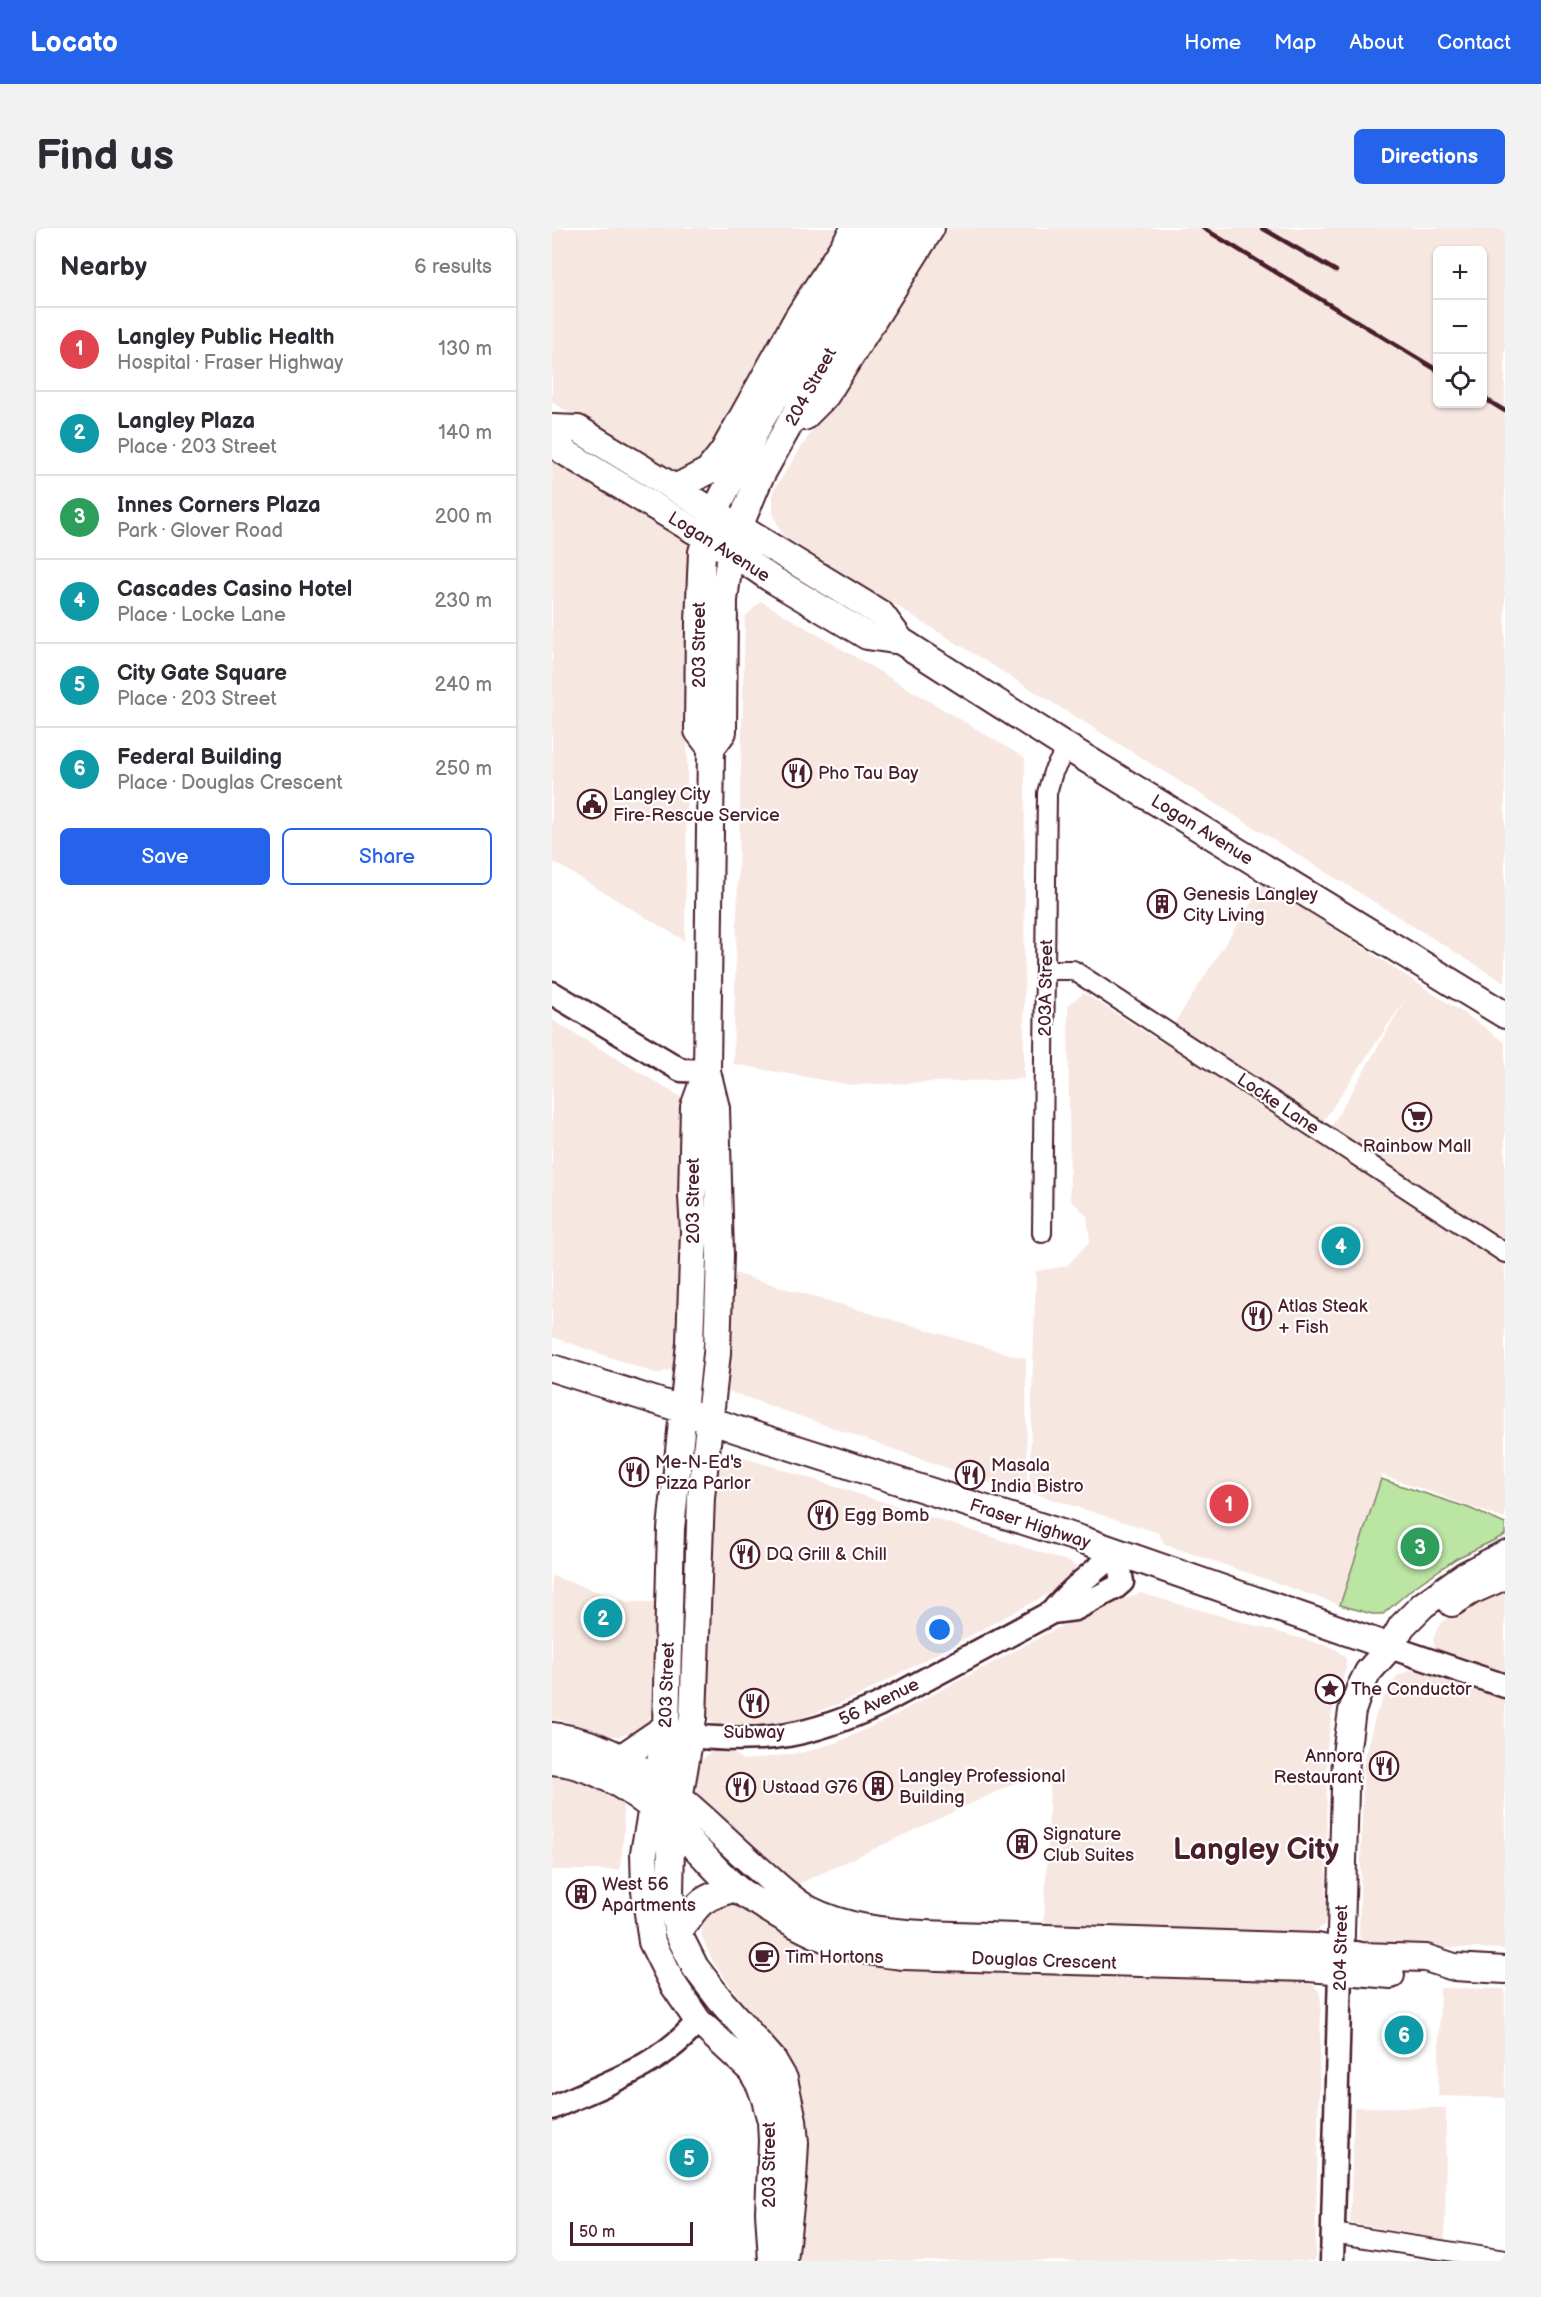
<!DOCTYPE html>
<meta charset="utf-8">
<style>
body{margin:0;font-family:"Balsamiq Sans",sans-serif;background:#f2f2f3;color:#2b2b33}
.controls{position:absolute;right:18px;top:18px;display:grid;overflow:hidden;border-radius:9px;box-shadow:0 2px 4px #0004}
.controls button{width:54px;height:54px;display:grid;place-items:center;padding:0;border:0;border-bottom:2px solid #e1e1e2;background:#fff;color:#2b2b33;font:30px sans-serif}
.scale{position:absolute;left:18px;bottom:15px;width:123px;box-sizing:border-box;padding-left:6px;border:3px solid #4a1f2b;border-top:0;font-size:16px;line-height:21px;white-space:nowrap;color:#4a1f2b;-webkit-text-stroke:4px #fff;paint-order:stroke}
.you{position:absolute;left:388px;top:1402px;width:21px;height:21px;margin:-15px;border:4px solid #fff;border-radius:50%;background:#1a73e8;box-shadow:0 0 0 9px #1a73e833}
.badge{display:grid;place-items:center;width:39px;height:39px;border-radius:50%;background:#2563eb;color:#fff;font-size:20px;font-weight:700}
.pin{position:absolute;translate:-50% -50%;border:3px solid #fff;box-shadow:0 2px 6px #0006}
.list{margin:0;padding:0;list-style:none}
h2{display:flex;justify-content:space-between;align-items:center;height:78px;margin:0;padding:0 24px;font-size:26px}
h2 small{font-size:20px;font-weight:400;color:#7c7c81}
.list li{display:grid;grid-template-columns:39px 1fr auto;gap:18px;align-items:center;box-sizing:border-box;height:84px;padding:0 24px;border-top:2px solid #e1e1e2}
.list b{display:block;font-size:22px;white-space:nowrap}
.list p{margin:0;font-size:20px;white-space:nowrap;color:#7c7c81}
.list em{font-size:20px;font-style:normal;color:#7c7c81}
.actions{display:flex;gap:12px;padding:18px 24px}
.actions a{flex:1;padding:14px 0;border:2px solid #2563eb;border-radius:9px;text-align:center;font-size:21px;color:#2563eb}
.actions .main{background:#2563eb;color:#fff}
.icon{flex:none;width:33px;height:33px;fill:none;stroke:currentColor;stroke-width:2;stroke-linecap:round;stroke-linejoin:round}
.map{position:relative;flex:none;width:953px;height:2033px;overflow:hidden;border-radius:9px}
header{display:flex;align-items:center;gap:36px;box-sizing:border-box;height:84px;padding:0 30px;background:#2563eb;color:#fff}
header strong{font-size:28px}
nav{display:flex;gap:33px;margin-inline-start:auto;font-size:21px}
.intro{display:flex;align-items:center;justify-content:space-between;box-sizing:border-box;height:144px;padding:0 36px}
h1{margin:0;font-size:42px}
.button{padding:15px 27px;border-radius:9px;background:#2563eb;color:#fff;font-size:21px;font-weight:700}
main{display:flex;gap:36px;padding:0 36px}
aside{flex:1;background:#fff;border-radius:9px;box-shadow:0 2px 4px #0004}
.map>svg:first-child{display:block}
.built{fill:#f7e7e1;fill-rule:evenodd}
.green{fill:#bbe5a2;stroke:#828266;stroke-width:1.5}
.lines{fill:none;stroke-linecap:round;stroke-linejoin:round}
.minor-casing{stroke:#4a1f2b;stroke-width:22}
.tertiary-casing{stroke:#4a1f2b;stroke-width:27}
.secondary-casing{stroke:#4a1f2b;stroke-width:30}
.minor{stroke:#fff;stroke-width:18}
.tertiary{stroke:#fff;stroke-width:22}
.secondary{stroke:#fff;stroke-width:26}
.rail{stroke:#4a1f2b;stroke-width:4.5}
.labels{text-anchor:middle;dominant-baseline:central;stroke-width:4.5;stroke-linejoin:round;paint-order:stroke}
.street-label{font-size:18px;fill:#4a1f2b;stroke:#fff}
.poi-label{font-size:18px;fill:#4a1f2b;stroke:#fff;text-anchor:start}
.town-label{font-size:30px;font-weight:bold;fill:#4a1f2b;stroke:#fff}
</style>
<header>
<strong>Locato</strong>
<nav><a>Home</a><a>Map</a><a>About</a><a>Contact</a></nav>
</header>
<div class="intro"><h1>Find us</h1><a class="button">Directions</a></div>
<main>
<aside>
<h2>Nearby<small>6 results</small></h2>
<ul class="list">
<li><span class="badge" style="background:#e0444e">1</span><div><b>Langley Public Health</b><p>Hospital · Fraser Highway</p></div><em>130 m</em></li>
<li><span class="badge" style="background:#0f9aa8">2</span><div><b>Langley Plaza</b><p>Place · 203 Street</p></div><em>140 m</em></li>
<li><span class="badge" style="background:#2e9e5b">3</span><div><b>Innes Corners Plaza</b><p>Park · Glover Road</p></div><em>200 m</em></li>
<li><span class="badge" style="background:#0f9aa8">4</span><div><b>Cascades Casino Hotel</b><p>Place · Locke Lane</p></div><em>230 m</em></li>
<li><span class="badge" style="background:#0f9aa8">5</span><div><b>City Gate Square</b><p>Place · 203 Street</p></div><em>240 m</em></li>
<li><span class="badge" style="background:#0f9aa8">6</span><div><b>Federal Building</b><p>Place · Douglas Crescent</p></div><em>250 m</em></li>
</ul>
<div class="actions"><a class="main">Save</a><a>Share</a></div>
</aside>
<div class="map">
<svg width="953" height="2033" viewBox="0 0 953 2033">
<rect width="100%" height="100%" fill="#fff"/>
<filter id="ink" filterUnits="userSpaceOnUse"><feTurbulence type="fractalNoise" baseFrequency=".0167" numOctaves="2"/><feDisplacementMap in="SourceGraphic" scale="12" xChannelSelector="R" yChannelSelector="G"/><feConvolveMatrix kernelMatrix="1 2 1 2 8 2 1 2 1" color-interpolation-filters="sRGB"/></filter>
<g filter="url(#ink)">
<path class="built" d="M0,0H297L163,226L132,245L110,241L0,174Z
M386,0H953V755L230,307L221,284V263L276,178ZM885,22H930V176H885Z
M0,226L138,313L133,713L0,633Z
M209,373L473,530L472,851L299,857L181,836L193,389Z
M712,655L931,798L953,815V1015L778,901L856,767L762,907L953,1035V1291L830,1247L788,1377L612,1316L607,1305L477,1264L484,1043L515,1038L538,1013L535,988L518,971L516,777L532,765L610,815Z
M0,792L132,871L130,1128L123,1140L106,1146L0,1109Z
M182,1045L474,1131L475,1268L176,1163Z
M188,1228L518,1334L524,1339V1346L518,1354L304,1469L241,1493L196,1499L176,1501L167,1499L159,1494L153,1485L162,1242L174,1231Z
M0,1348L76,1374H104L103,1479L95,1494L86,1502L67,1508H59L8,1492H0Z
M953,1361V1721L813,1717L807,1708L811,1555L812,1531L823,1489L832,1469L845,1448L859,1442H875L885,1425L881,1412L885,1401L889,1395L904,1384Z
M588,1365L779,1419L785,1422L794,1430V1441L780,1484L775,1520L774,1690L772,1697L762,1705L492,1696L498,1558L491,1542L240,1659L143,1568L142,1558L147,1535L160,1522L175,1521L180,1523L189,1531L193,1532L254,1524L288,1513L333,1492L526,1389Z
M0,1547L27,1553L71,1575L72,1601L68,1642H0Z
M184,1673L225,1700L255,1717L290,1730L326,1740L358,1743L751,1754L761,1757L767,1763L769,1773L763,2033H238L217,1810L161,1734L149,1707L151,1690L161,1677Z
M888,1760L953,1761V1870L886,1868Z
M802,1879L894,1880L893,2012L798,1995Z"/>
<path class="green" d="M829,1251L917,1280L953,1296V1307L905,1330L861,1360L831,1386H820L788,1377Z"/>
<g class="lines">
<g class="minor-casing">
<path id="minor" d="M494,742H521L953,1025
M490,1005L495,565L501,544L515,519
M781,2005L953,2032"/>
</g>
<g class="tertiary-casing">
<path id="tertiary" d="M0,765L129,842L155,843
M500,1384C518,1361 542,1344 565,1324
M838,1419L953,1458
M139,1508C214,1516 258,1508 326,1477L500,1384L523,1381L563,1360L570,1354L565,1324
M0,1880C50,1857 110,1838 146,1793
M780,2033L788,1743"/>
</g>
<g class="secondary-casing">
<path id="secondary" d="M252,189L274,167L379,0
M0,200L26,201L329,386L349,413L515,519L953,787
M1,201L11,223L196,335L218,350L315,408L349,413
M123,260L156,243L171,224L245,91L303,0
M159,520L146,503L147,395L150,324L162,285L209,192L325,0
M155,843L142,879L140,969L142,1004L138,1115L119,1301L114,1499L92,1625L93,1663L100,1714L121,1756L146,1793L199,1842L208,1857L213,1871L219,1893L220,1913L217,1984L220,2033
M0,1140L114,1176L183,1201L528,1311L838,1419
M900,1375L919,1363L953,1348
M0,1508C84,1517 143,1585 203,1638C220,1652 236,1670 256,1681C291,1699 332,1704 371,1706L765,1719L809,1728L874,1730L902,1739L953,1742
M70,1529L114,1499
M0,1533C56,1538 104,1580 142,1618C156,1632 169,1648 184,1660C193,1668 205,1673 215,1680C262,1709 295,1723 351,1728L757,1740L839,1747
M126,1705C147,1674 148,1670 184,1660
M788,1740L794,1526L800,1483L808,1460L816,1444L838,1419L850,1398L871,1377L913,1347L953,1326
M232,2033L241,1951L243,1915L241,1892L232,1851L221,1832L169,1773L143,1739L126,1705L118,1666L119,1618L141,1490L149,1269L165,1125L168,1027L164,880L155,843L159,520L171,504L172,372L176,341L187,299L207,251L304,77L352,0"/>
</g>
<use href="#minor" class="minor"/>
<use href="#tertiary" class="tertiary"/>
<use href="#secondary" class="secondary"/>
<path class="rail" d="M651,0L885,142
M710,0L784,43
M930,169L953,183"/>
</g>
</g>
<defs>
<g id="restaurant-ring" transform="scale(1.5)"><circle r="9.5" fill="#fff" stroke="#4a1f2b" stroke-width="1.5"/><path d="M-5-6h1v4h1v-4h1v4h1v-4h1v5L-1.5 .5V6h-2V.5L-5-1ZM5-6V6H3V1.5H1.5Q1.5-4 5-6Z" fill="#4a1f2b"/></g>
<g id="civic-ring" transform="scale(1.5)"><circle r="9.5" fill="#fff" stroke="#4a1f2b" stroke-width="1.5"/><path d="M-.6-6.5H3V-4.5H.6V-3L4-1V1h2V6H-6V1h2V-1L-.6-3ZM-1.2 2.5V6h2.4V2.5Z" fill="#4a1f2b"/></g>
<g id="building-ring" transform="scale(1.5)"><circle r="9.5" fill="#fff" stroke="#4a1f2b" stroke-width="1.5"/><path d="M-4-6H4V6H1V3H-1V6H-4ZM-2.5-4.3h1.7v1.8h-1.7ZM.8-4.3h1.7v1.8H.8ZM-2.5-1h1.7V.8h-1.7ZM.8-1h1.7V.8H.8Z" fill="#4a1f2b"/></g>
<g id="supermarket-ring" transform="scale(1.5)"><circle r="9.5" fill="#fff" stroke="#4a1f2b" stroke-width="1.5"/><path d="M-6-5.5h2.5l.6 2H6L4.5 2H-2.5L-4.4-4H-6ZM-1.5 3.2a1.3 1.3 0 1 0 .1 0ZM3 3.2a1.3 1.3 0 1 0 .1 0Z" fill="#4a1f2b"/></g>
<g id="sight-ring" transform="scale(1.5)"><circle r="9.5" fill="#fff" stroke="#4a1f2b" stroke-width="1.5"/><path d="M0-6L1.8-2.2L6-1.7L2.9 1.2L3.7 5.4L0 3.3L-3.7 5.4L-2.9 1.2L-6-1.7L-1.8-2.2Z" fill="#4a1f2b"/></g>
<g id="cafe-ring" transform="scale(1.5)"><circle r="9.5" fill="#fff" stroke="#4a1f2b" stroke-width="1.5"/><path d="M-5.5-4.5H6V0H3Q3 3.5 0 3.5H-2.5Q-5.5 3.5-5.5 0ZM3-3.2v2h1.7v-2ZM-6 4.5H4V6H-6Z" fill="#4a1f2b"/></g>
</defs>
<g fill-rule="evenodd">
<use href="#restaurant-ring" x="245" y="545"/>
<use href="#civic-ring" x="40" y="576"/>
<use href="#building-ring" x="610" y="676"/>
<use href="#supermarket-ring" x="865" y="889"/>
<use href="#restaurant-ring" x="705" y="1088"/>
<use href="#restaurant-ring" x="82" y="1244"/>
<use href="#restaurant-ring" x="418" y="1247"/>
<use href="#restaurant-ring" x="271" y="1287"/>
<use href="#restaurant-ring" x="193" y="1326"/>
<use href="#sight-ring" x="778" y="1461"/>
<use href="#restaurant-ring" x="202" y="1475"/>
<use href="#restaurant-ring" x="832" y="1538"/>
<use href="#building-ring" x="326" y="1558"/>
<use href="#restaurant-ring" x="189" y="1559"/>
<use href="#building-ring" x="470" y="1616"/>
<use href="#building-ring" x="29" y="1666"/>
<use href="#cafe-ring" x="212" y="1729"/>
</g>
<g class="labels">
<g class="street-label">
<text transform="translate(259 159) rotate(-61)">204 Street</text>
<text transform="translate(167 319) rotate(32)">Logan Avenue</text>
<text transform="translate(147 417) rotate(-90)">203 Street</text>
<text transform="translate(650 602) rotate(32)">Logan Avenue</text>
<text transform="translate(494 760) rotate(-89)">203A Street</text>
<text transform="translate(726 876) rotate(34)">Locke Lane</text>
<text transform="translate(141 973) rotate(-90)">203 Street</text>
<text transform="translate(478 1296) rotate(18)">Fraser Highway</text>
<text transform="translate(115 1457) rotate(-88)">203 Street</text>
<text transform="translate(327 1474) rotate(-26)">56 Avenue</text>
<text transform="translate(789 1720) rotate(-89)">204 Street</text>
<text transform="translate(492 1733) rotate(2)">Douglas Crescent</text>
<text transform="translate(217 1937) rotate(-90)">203 Street</text>
</g>
<g class="poi-label">
<text x="266" y="545">Pho Tau Bay</text>
<text x="61" y="566">Langley City<tspan x="61" dy="21">Fire-Rescue Service</tspan></text>
<text x="631" y="666">Genesis Langley<tspan x="631" dy="21">City Living</tspan></text>
<text x="865" y="918" text-anchor="middle">Rainbow Mall</text>
<text x="726" y="1078">Atlas Steak<tspan x="726" dy="21">+ Fish</tspan></text>
<text x="103" y="1234">Me-N-Ed's<tspan x="103" dy="21">Pizza Parlor</tspan></text>
<text x="439" y="1237">Masala<tspan x="439" dy="21">India Bistro</tspan></text>
<text x="292" y="1287">Egg Bomb</text>
<text x="214" y="1326">DQ Grill &amp; Chill</text>
<text x="799" y="1461">The Conductor</text>
<text x="202" y="1504" text-anchor="middle">Subway</text>
<text x="811" y="1528" text-anchor="end">Annora<tspan x="811" dy="21">Restaurant</tspan></text>
<text x="347" y="1548">Langley Professional<tspan x="347" dy="21">Building</tspan></text>
<text x="210" y="1559">Ustaad G76</text>
<text x="491" y="1606">Signature<tspan x="491" dy="21">Club Suites</tspan></text>
<text x="50" y="1656">West 56<tspan x="50" dy="21">Apartments</tspan></text>
<text x="233" y="1729">Tim Hortons</text>
</g>
<g class="town-label">
<text x="704" y="1622">Langley City</text>
</g>
</g>
</svg>
<div class="controls">
<button>+</button>
<button>−</button>
<button><svg class="icon" aria-label="locate" viewBox="0 0 24 24"><circle cx="12" cy="12" r="6"/><path d="M12 2v4M12 18v4M2 12h4M18 12h4"/></svg></button>
</div>
<div class="scale">50 m</div>
<div class="you"></div>
<div class="pin badge" style="left:677px;top:1276px;background:#e0444e">1</div>
<div class="pin badge" style="left:51px;top:1390px;background:#0f9aa8">2</div>
<div class="pin badge" style="left:868px;top:1319px;background:#2e9e5b">3</div>
<div class="pin badge" style="left:789px;top:1018px;background:#0f9aa8">4</div>
<div class="pin badge" style="left:137px;top:1930px;background:#0f9aa8">5</div>
<div class="pin badge" style="left:852px;top:1807px;background:#0f9aa8">6</div>
</div>
</main>
